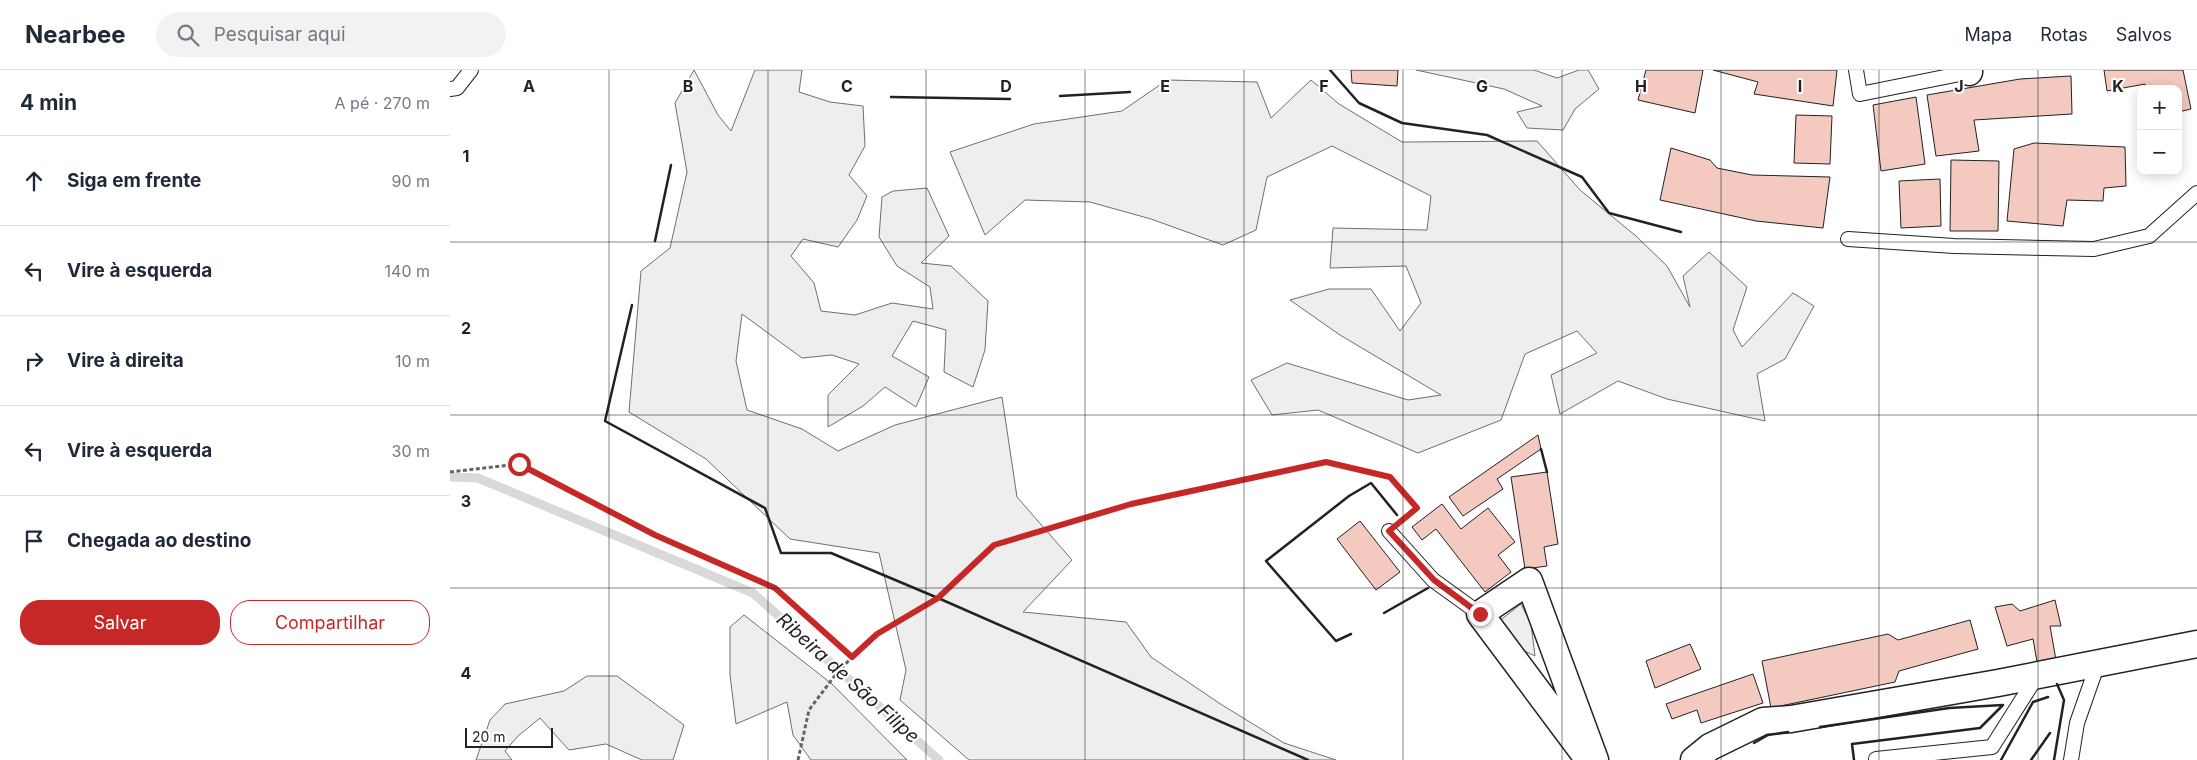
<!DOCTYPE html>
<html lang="pt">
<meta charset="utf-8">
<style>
body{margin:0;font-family:Inter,sans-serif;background:#f2f2f3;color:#1f2937}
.controls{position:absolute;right:15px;top:15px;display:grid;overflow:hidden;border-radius:10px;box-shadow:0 2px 12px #0003}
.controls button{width:45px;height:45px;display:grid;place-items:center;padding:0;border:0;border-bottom:1px solid #e0e1e3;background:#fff;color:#1f2937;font:25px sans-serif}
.scale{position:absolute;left:15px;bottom:12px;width:88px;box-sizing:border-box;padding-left:5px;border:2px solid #222;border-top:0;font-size:14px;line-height:18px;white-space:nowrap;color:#222;-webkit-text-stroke:4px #fff;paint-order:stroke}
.stop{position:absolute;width:15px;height:15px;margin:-11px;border:4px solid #c62828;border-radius:50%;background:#fff}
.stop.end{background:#c62828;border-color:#fff;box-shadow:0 1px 5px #0008}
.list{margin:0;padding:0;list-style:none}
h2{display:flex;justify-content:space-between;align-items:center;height:65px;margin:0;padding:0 20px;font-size:21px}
h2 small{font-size:16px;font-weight:400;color:#747a83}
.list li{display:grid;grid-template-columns:32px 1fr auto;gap:15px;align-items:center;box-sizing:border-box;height:90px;padding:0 20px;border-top:1px solid #e0e1e3}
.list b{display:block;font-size:19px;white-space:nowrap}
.list em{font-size:16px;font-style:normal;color:#747a83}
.actions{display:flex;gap:10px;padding:15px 20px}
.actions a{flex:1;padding:11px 0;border:1px solid #c62828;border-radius:20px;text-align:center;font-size:18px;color:#c62828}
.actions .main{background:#c62828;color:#fff}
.icon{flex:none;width:28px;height:28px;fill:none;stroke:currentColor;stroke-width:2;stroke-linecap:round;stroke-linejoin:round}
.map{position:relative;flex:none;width:1747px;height:690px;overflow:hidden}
header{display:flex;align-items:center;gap:30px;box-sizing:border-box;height:70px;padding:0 25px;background:#fff;border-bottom:1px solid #e0e1e3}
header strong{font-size:24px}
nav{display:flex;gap:28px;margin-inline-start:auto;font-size:18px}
.search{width:350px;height:45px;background:#f2f2f3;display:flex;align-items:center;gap:12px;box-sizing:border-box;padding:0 18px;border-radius:28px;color:#747a83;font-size:19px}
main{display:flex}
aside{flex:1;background:#fff}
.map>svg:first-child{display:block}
.green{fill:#eee;stroke:#6f6f6f}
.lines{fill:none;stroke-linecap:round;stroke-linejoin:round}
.stream{stroke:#d9d9d9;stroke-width:9}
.building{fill:#f3c9c0;stroke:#222}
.service-casing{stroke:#222;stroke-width:16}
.minor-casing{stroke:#222;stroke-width:29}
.path{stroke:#646464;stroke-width:3;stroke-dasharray:4 2.5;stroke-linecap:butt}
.service{stroke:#fff;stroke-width:14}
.minor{stroke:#fff;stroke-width:26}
.wall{stroke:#222;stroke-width:2.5}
.route{stroke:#c62828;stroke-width:6}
.grid{fill:none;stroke:#222;stroke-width:1;stroke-opacity:0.55}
.labels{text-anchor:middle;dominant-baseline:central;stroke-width:4;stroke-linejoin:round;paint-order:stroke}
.water-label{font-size:19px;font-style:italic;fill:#222;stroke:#fff}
.grid-label{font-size:16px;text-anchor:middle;font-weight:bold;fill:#222;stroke:#fff;stroke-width:4;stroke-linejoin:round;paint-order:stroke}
</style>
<header>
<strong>Nearbee</strong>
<div class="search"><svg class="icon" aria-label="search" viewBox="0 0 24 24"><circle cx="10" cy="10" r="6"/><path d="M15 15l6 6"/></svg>Pesquisar aqui</div>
<nav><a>Mapa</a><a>Rotas</a><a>Salvos</a></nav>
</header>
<main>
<aside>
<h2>4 min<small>A pé · 270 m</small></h2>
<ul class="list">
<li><svg class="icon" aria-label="ahead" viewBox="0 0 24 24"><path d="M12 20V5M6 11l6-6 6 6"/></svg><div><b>Siga em frente</b></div><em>90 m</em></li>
<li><svg class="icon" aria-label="left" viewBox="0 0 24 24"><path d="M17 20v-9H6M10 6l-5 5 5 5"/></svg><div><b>Vire à esquerda</b></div><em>140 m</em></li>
<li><svg class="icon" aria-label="right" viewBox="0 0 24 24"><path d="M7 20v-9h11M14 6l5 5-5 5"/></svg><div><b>Vire à direita</b></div><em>10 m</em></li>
<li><svg class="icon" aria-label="left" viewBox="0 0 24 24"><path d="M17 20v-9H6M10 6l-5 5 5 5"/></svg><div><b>Vire à esquerda</b></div><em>30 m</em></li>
<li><svg class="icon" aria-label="arrive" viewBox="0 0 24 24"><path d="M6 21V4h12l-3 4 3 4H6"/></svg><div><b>Chegada ao destino</b></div></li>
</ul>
<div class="actions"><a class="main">Salvar</a><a>Compartilhar</a></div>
</aside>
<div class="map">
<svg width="1747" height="690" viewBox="0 0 1747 690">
<rect width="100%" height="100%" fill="#fff"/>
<path class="green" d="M244,0L268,45L281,61L305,0H352L349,22L380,32L413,36L415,76L399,105L417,126L407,150L388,177L353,169L341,186L364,213L371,241L405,245L442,233L483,239L480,217L447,196L429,167L432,127L443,121L477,118L499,166L471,193L501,196L538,231L535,280L523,317L494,302L496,260L463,251L442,286L479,307L466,337L435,317L413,336L378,357V325L409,294L382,285L352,288L292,244L286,291L297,340L352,359L388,381L445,355L552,327L567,427L622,490L573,542L676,552L701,587L772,635L834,673L886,690H519L450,630L456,600L429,483L340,469L256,389L179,342L191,201L220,178L237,102L225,33Z
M966,0H1084L1107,8L1129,0H1138L1149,19L1125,39L1113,60L1077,58L1067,42L1092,36L1054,19Z
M717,10L807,12L821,48L861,10L889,34L952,72L1087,71L1130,120L1186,166L1217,196L1240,237L1233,206L1259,182L1297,217L1283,260L1292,277L1343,223L1364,236L1335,289L1307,304L1315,351L1217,329L1168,311L1110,344L1101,305L1147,283L1127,261L1075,284L1051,350L968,383L868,340L822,345L801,310L837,293L958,330L991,325L890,265L840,230L879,219H921L950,261L971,233L956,196L880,198L883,158L977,160L981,126L882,76L817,107L806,160L773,175L701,149L640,132L575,130L535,165L500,82L584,54L672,41Z
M1071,534L1081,554L1085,586L1068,578L1048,552Z
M294,545L382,614L457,690H361L343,665L337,632L286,654L280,605V557Z
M137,606H167L234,655L223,690H192L156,674L119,680L90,648L68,666L55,681L62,690H26L40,650L55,634L114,621Z"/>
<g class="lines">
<path class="stream" d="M0,407L28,408L303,523L489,690"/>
</g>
<path class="building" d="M901,0H948L947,16L902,13Z
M1196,0H1253L1245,43L1188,30Z
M1263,0H1387L1383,36L1304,24L1308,12Z
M1654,0H1733L1741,39L1728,42V19H1696L1695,14L1657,21Z
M1621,6L1622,44L1524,50L1529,81L1486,86L1477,25L1570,9Z
M1466,27L1475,94L1431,101L1423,35Z
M1346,45L1382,46L1380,94L1344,93Z
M1584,73L1675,77L1676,116L1654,118L1653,131L1617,130L1613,156L1557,151L1564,79Z
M1221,78L1260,90L1267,98L1302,105L1380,107L1373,158L1306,151L1210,130Z
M1501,90L1549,91L1548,161H1500Z
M1490,109L1491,156L1451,158L1449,111Z
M1088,365L1091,379L1047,409L1053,419L1013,446L999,427Z
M1097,402L1108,474L1094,477L1097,496L1075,499L1061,407Z
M992,434L1011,459L1038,438L1065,472L1048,485L1061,502L1035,522L986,459L972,470L962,457Z
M910,451L950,502L926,520L887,469Z
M1605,530L1611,556H1600L1606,590L1587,592L1583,569L1557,576L1545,537L1562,534L1570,541Z
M1520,550L1528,579L1449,601L1445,612L1321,638L1312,591L1438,564L1448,570Z
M1240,574L1251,599L1205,618L1196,591Z
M1303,604L1313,633L1251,653L1247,640L1222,649L1216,634Z"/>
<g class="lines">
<g class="service-casing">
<path id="service" d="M1406,0L1410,24L1525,1
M0,19L7,18L21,0
M1398,169L1504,176L1644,179L1699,166L1747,123
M939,461L983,510L1030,544
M1426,689L1542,677L1587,606
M1621,690L1627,653L1648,593"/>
</g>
<g class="minor-casing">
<path id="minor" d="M1518,0L1519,2
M1139,690L1030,544L1079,511L1145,690
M1244,690L1260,677L1313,651L1341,649L1548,613L1747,574"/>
</g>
<path class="path" d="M0,402L69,394L205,465L325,518L402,587
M348,690L359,640L389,600L427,564L488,528L544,475L681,434L877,392L940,407L967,438L955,448"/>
<use href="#service" class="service"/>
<use href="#minor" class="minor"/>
<path class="wall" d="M880,0L909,33L952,53L1037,65L1132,107L1159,143L1231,162
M610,26L680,22
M441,27L560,29
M205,171L221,95
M182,235L155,351L315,438L331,483H381L488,528L858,690
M1091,379L1097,402
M934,543L978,518
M901,564L886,571L816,491L899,426L921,413L947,445
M1370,657L1499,638L1553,635L1530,658L1402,674L1404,690
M1304,673L1318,665L1338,662
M1551,690L1583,632L1598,627
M1581,690L1600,663
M1604,690L1614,630L1607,614"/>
</g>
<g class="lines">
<path class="route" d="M69,394L205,465L325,518L402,587L427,564L488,528L544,475L681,434L876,392L940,407L967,438L939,461L984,510L1030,544"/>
</g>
<path class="grid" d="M159,0V690M318,0V690M476,0V690M635,0V690M794,0V690M953,0V690M1112,0V690M1271,0V690M1429,0V690M1588,0V690M0,172H1747M0,345H1747M0,518H1747"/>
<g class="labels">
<g class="water-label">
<text transform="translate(398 608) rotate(42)">Ribeira de São Filipe</text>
</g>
</g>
<g class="grid-label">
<text x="79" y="22">A</text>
<text x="238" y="22">B</text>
<text x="397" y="22">C</text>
<text x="556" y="22">D</text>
<text x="715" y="22">E</text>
<text x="874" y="22">F</text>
<text x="1032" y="22">G</text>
<text x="1191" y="22">H</text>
<text x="1350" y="22">I</text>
<text x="1509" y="22">J</text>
<text x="1668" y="22">K</text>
<text x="16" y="92">1</text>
<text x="16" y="264">2</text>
<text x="16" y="437">3</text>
<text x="16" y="609">4</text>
</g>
</svg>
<div class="controls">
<button>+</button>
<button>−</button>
</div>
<div class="scale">20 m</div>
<div class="stop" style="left:69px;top:394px"></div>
<div class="stop end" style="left:1030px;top:544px"></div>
</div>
</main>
